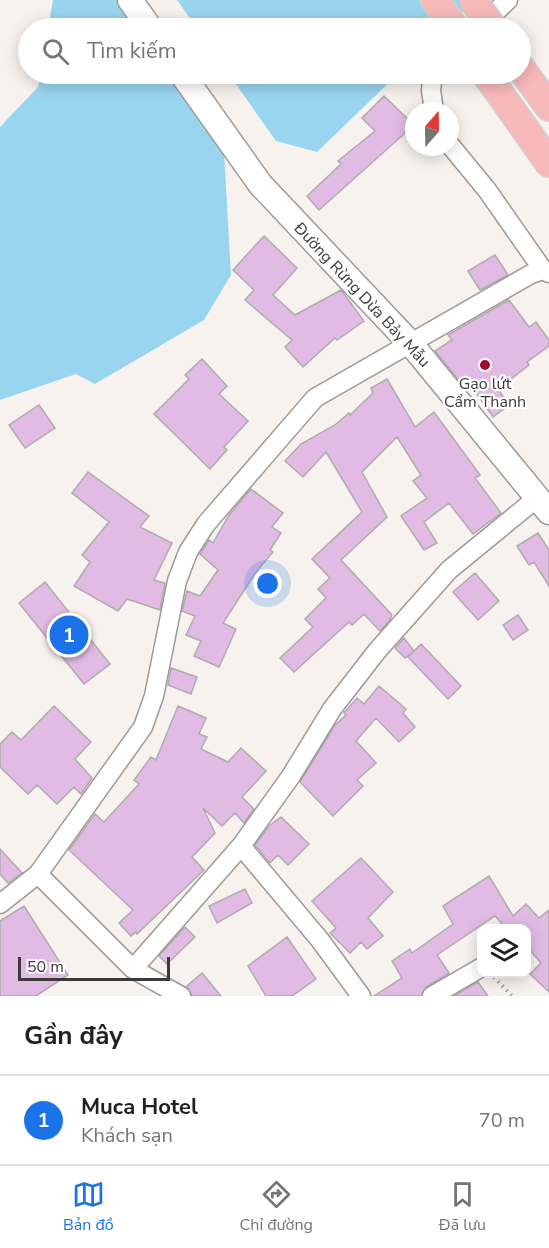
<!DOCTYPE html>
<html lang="vi">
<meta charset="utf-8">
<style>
body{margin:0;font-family:"Nunito Sans",sans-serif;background:#f6f6f6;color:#202124}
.controls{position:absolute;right:18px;bottom:18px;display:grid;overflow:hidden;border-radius:12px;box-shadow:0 3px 15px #0003}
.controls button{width:54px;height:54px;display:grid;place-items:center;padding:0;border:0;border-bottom:2px solid #e0e0e0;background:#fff;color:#202124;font:30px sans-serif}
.compass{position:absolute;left:405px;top:102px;width:54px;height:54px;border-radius:50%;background:#fff;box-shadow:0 3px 15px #0003;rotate:20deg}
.scale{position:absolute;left:18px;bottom:15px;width:152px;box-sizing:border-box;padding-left:6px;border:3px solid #3c3a39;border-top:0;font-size:16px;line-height:21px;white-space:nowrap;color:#3c3a39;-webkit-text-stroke:4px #fff;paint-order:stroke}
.you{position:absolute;left:268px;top:584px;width:21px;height:21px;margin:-15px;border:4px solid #fff;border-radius:50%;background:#1a73e8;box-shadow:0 0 0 9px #1a73e833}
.badge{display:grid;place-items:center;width:39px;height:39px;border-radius:50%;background:#1a73e8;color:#fff;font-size:20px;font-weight:700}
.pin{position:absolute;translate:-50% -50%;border:3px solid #fff;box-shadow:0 2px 6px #0006}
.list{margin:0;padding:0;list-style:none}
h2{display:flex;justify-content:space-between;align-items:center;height:78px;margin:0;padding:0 24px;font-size:26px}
h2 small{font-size:20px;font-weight:400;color:#757577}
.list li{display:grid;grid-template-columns:39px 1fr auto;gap:18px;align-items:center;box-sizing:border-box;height:90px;padding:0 24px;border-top:2px solid #e0e0e0}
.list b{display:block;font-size:22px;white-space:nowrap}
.list p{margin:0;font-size:20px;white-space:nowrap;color:#757577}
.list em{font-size:20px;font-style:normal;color:#757577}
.icon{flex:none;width:33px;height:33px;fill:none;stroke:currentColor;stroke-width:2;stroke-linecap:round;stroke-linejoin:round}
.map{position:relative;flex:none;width:549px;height:996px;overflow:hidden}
.search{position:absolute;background:#fff;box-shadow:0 3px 15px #0003;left:18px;right:18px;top:18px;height:66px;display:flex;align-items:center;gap:15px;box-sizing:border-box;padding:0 21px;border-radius:33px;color:#757577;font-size:22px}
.sheet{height:168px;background:#fff}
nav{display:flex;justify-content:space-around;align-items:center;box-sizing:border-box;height:84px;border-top:2px solid #e0e0e0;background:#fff;font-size:16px;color:#757577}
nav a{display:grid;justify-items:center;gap:3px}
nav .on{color:#1a73e8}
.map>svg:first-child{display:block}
.water{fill:#9ad5ef}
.building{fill:#e1bbe4;stroke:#afabaf;stroke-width:1.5}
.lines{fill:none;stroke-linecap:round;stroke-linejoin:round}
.street-casing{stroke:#9e9996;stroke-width:21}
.secondary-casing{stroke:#9e9996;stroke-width:27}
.primary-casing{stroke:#d0d0cf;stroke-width:30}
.path{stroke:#a29e9c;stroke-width:4;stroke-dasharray:1.5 4.5;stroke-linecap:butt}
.street{stroke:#fff;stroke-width:18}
.secondary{stroke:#fff;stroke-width:24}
.primary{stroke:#f8b9ba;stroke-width:27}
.primary-bridge-casing{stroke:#d0d0cf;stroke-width:30;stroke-linecap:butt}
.primary-bridge{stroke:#f8b9ba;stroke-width:27}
.poi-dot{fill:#a50929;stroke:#fff;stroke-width:2}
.labels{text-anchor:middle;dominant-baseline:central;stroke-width:4.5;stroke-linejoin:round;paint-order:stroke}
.street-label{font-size:16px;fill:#3c3a39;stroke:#fff}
.poi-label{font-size:16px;fill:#3c3a39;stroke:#fff}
</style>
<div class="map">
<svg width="549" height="996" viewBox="0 0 549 996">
<rect width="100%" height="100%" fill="#f7f2ee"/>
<path class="water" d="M53,0H124L143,28H48Z
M177,0H476L445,28H197Z
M41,74H173L224,151L231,275L204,320L95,384L76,374L0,400V127L38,87Z
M229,74H398L317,152L276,141Z"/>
<path class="building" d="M384,96L414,125L319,210L307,196L341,164L338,161L375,131L362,118Z
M264,236L297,268L273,295L295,315L341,290L364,321L337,340L335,338L303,367L285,347L292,340L245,300L254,290L233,270Z
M495,255L508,275L480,290L468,271Z
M509,300L529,327L536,322L549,340V346L527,362L529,365L498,389L509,405L493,417L470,384L465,388L435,351L452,340L448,335Z
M202,359L227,386L219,394L248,421L224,447L227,450L210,469L154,414L189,379L185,375Z
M387,379L415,427L434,412L480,475L475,478L501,513L473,534L449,503L424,522L437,543L424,550L401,516L427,498L413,481L421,475L397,437L362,472L387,517L341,560L392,615L390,620L380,631L364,614L352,625L349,622L294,672L280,658L313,627L305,619L326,598L318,589L330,578L312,559L362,512L326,452L303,477L285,461L301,444L335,425L349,413L350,415L373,393L371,388Z
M39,405L55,428L25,448L9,425Z
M88,472L149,516L140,527L172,543L154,580L165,583L160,610L127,599L118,611L74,586L90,562L82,555L109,522L72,493Z
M251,489L283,513L272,527L281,533L270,550L273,552L256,572L223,623L236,629L219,667L194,656L201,641L186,635L195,616L182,611L187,591L200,596L218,570L200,554L209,540L213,543L229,515Z
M538,533L549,550V586L534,562L529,565L517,546Z
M475,573L499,601L478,620L453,592Z
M45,582L110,664L84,684L19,603Z
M518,615L528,630L513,640L503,625Z
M404,638L414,651L405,658L395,648Z
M421,644L461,686L448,699L408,657Z
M171,668L197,677L191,694L168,685Z
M379,686L406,709L403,713L415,727L399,742L376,718L356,741L376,763L357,780L363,786L333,816L300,782L335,725L346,715L344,713L357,698L364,704Z
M54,706L91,742L75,759L92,778L81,794L74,787L57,804L37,785L28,794L0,767V744L12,732L21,740Z
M178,706L206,718L199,734L207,737L201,749L228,762L241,748L266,771L242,797L254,809L244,823L235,813L222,826L203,808L215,833L192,857L204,870L137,934L136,932L131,936L119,923L133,910L69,850L95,814L104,822L139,784L134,780L151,757L156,760Z
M281,817L309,844L288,865L278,855L270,863L255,845L269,826Z
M0,849L22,873L8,883L0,874Z
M361,858L393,892L368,918L383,936L367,949L361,942L350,953L330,933L336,928L312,901Z
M489,876L513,916L526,904L539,918L549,910V992L530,974L541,963L526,946V928H498L503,925L495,916L437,955L449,973L426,987L421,996H374L402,978L392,961L410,949L412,953L453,924L443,906Z
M245,889L252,903L217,923L209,906Z
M24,906L68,975L36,996H0V921Z
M185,927L195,937L167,964L159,956Z
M287,937L316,979L292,996H266L248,966Z
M202,973L221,996H192L187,986Z
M478,982L488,996H454Z"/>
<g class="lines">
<g class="street-casing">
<path id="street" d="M480,27L508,0
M433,74L431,90L434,111
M450,145L487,190L543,270
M241,846L320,940L361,996
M38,874L133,969L181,996
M0,904L38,874L143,727L154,696L177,581L188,552L206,524L315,398L531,274L543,270L549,273
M133,969L241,846L291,776L332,709L377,651L449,570L537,498
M432,996L482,967"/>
</g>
<g class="secondary-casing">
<path id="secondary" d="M130,0L150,28
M182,74L260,184L411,344L549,512"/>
</g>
<g class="primary-casing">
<path id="primary" d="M435,0L455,28
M520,67L549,107
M486,74L549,163"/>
</g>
<path class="path" d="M494,977L512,996"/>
<use href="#street" class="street"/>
<use href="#secondary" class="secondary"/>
<use href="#primary" class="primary"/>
<g class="primary-bridge-casing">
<path id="primary-bridge" d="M473,0L493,28"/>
</g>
<use href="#primary-bridge" class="primary-bridge"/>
</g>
<circle class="poi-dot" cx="485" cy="365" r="6"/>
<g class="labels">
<g class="street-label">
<text transform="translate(362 295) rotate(47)">Đường Rừng Dừa Bảy Mẫu</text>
</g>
<g class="poi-label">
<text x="485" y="384">Gạo lứt<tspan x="485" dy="18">Cẩm Thanh</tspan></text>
</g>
</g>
</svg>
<div class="controls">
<button><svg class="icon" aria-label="layers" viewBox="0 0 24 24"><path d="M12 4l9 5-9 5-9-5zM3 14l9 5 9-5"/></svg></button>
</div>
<svg class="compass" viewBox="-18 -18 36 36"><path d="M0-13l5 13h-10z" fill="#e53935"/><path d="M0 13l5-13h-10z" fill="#757577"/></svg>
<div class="scale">50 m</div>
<div class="you"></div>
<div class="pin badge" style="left:69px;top:635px">1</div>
<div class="search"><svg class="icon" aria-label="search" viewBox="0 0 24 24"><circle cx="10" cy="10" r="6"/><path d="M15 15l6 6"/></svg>Tìm kiếm</div>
</div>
<section class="sheet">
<h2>Gần đây<small></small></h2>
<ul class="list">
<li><span class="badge">1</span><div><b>Muca Hotel</b><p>Khách sạn</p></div><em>70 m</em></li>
</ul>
</section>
<nav>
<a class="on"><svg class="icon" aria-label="map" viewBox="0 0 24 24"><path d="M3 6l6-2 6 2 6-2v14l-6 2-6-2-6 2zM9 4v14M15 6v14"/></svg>Bản đồ</a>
<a><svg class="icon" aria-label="directions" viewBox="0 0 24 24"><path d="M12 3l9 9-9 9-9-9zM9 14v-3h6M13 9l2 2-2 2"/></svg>Chỉ đường</a>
<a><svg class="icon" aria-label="saved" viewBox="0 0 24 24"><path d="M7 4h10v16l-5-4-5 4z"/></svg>Đã lưu</a>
</nav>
